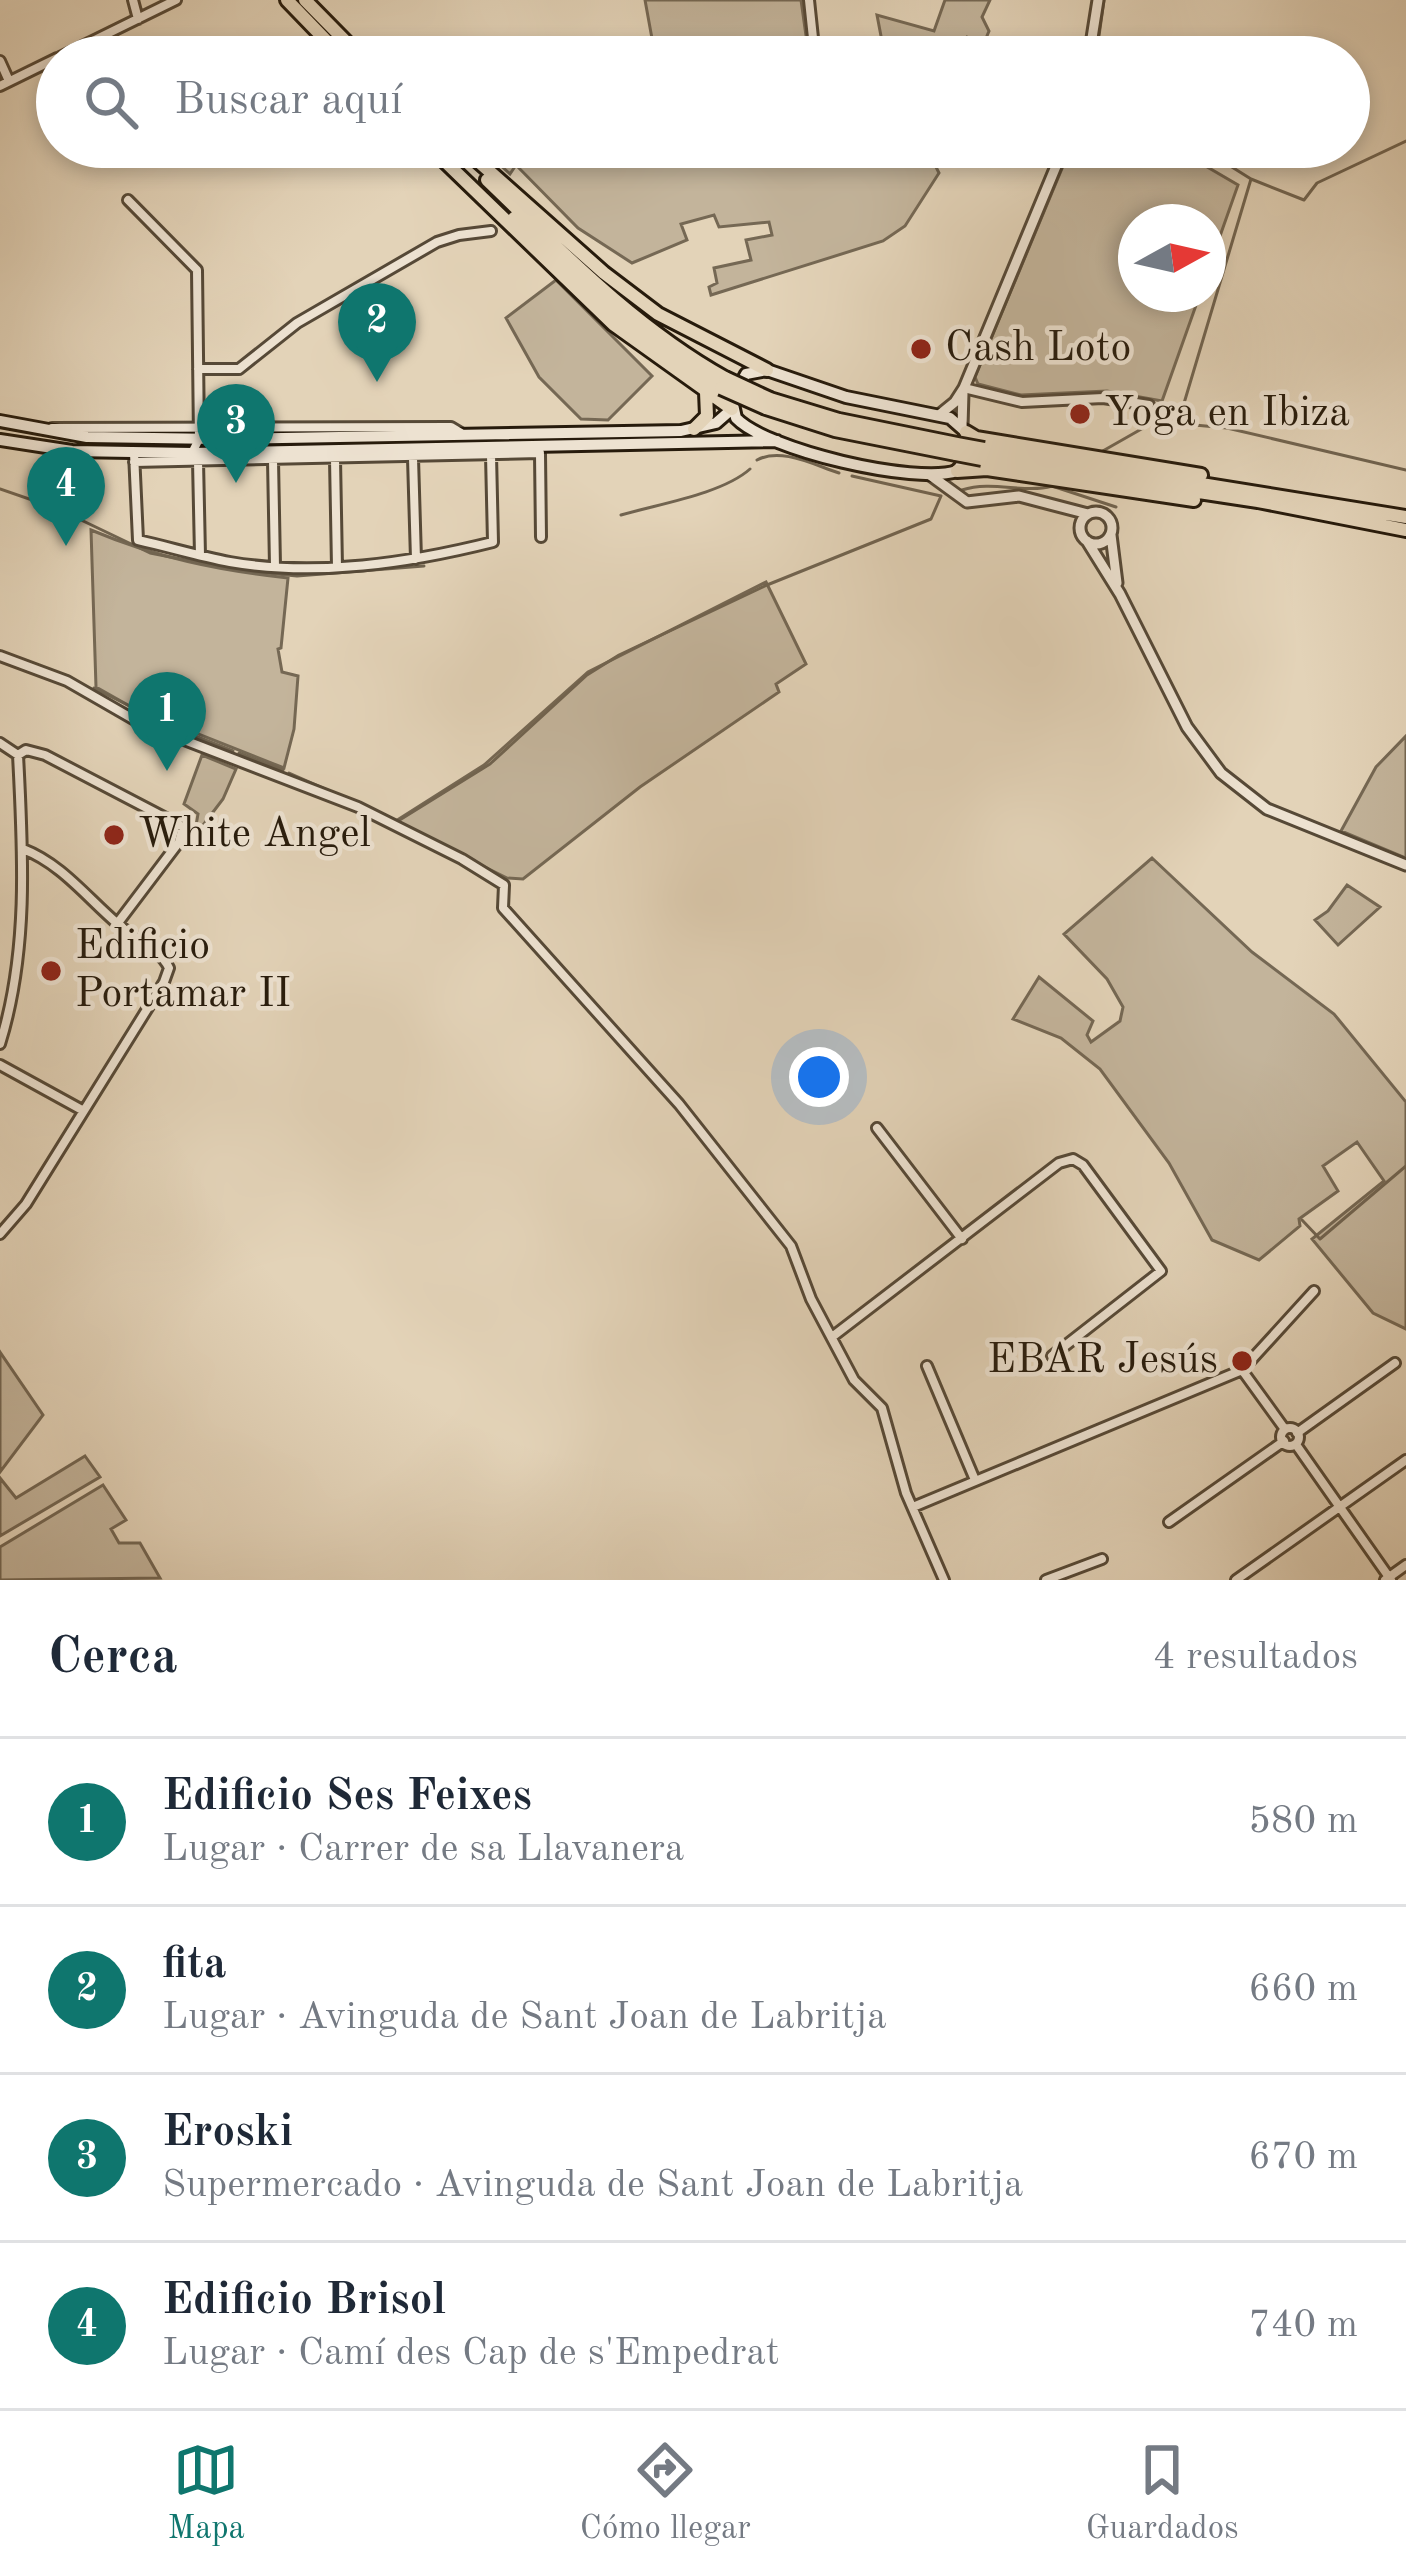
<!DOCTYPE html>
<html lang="es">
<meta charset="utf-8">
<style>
body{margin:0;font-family:"Old Standard TT",serif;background:#f2f2f3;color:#1f2937}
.compass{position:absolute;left:1118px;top:204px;width:108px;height:108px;border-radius:50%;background:#fff;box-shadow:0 6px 18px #0003;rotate:82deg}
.you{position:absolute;left:819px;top:1077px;width:42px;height:42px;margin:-30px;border:9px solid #fff;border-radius:50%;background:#1a73e8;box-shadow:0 0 0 18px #1a73e833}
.badge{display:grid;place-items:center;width:78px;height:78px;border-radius:50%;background:#0f766e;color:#fff;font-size:39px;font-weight:700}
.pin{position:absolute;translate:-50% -99px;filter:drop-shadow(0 3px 6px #0008)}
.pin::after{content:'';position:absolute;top:63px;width:42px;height:36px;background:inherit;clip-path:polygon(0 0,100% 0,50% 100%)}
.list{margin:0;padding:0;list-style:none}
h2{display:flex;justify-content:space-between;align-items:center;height:156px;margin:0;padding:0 48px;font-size:51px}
h2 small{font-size:39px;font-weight:400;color:#747a83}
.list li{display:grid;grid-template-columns:78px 1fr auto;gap:36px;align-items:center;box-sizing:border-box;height:168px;padding:0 48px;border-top:3px solid #e0e1e3}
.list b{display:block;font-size:45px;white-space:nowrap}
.list p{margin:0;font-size:39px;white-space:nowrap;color:#747a83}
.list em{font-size:39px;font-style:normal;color:#747a83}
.icon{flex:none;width:66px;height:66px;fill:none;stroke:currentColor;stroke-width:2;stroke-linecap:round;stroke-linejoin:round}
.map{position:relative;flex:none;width:1406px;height:1580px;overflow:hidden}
.search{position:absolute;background:#fff;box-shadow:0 6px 18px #0003;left:36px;right:36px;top:36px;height:132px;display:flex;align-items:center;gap:30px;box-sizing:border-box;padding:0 42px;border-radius:66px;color:#747a83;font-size:45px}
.sheet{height:828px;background:#fff}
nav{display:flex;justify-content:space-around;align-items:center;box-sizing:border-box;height:168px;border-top:3px solid #e0e1e3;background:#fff;font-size:33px;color:#747a83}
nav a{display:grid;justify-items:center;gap:6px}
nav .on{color:#0f766e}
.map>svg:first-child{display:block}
.green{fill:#c3b49b;stroke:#756854;stroke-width:3}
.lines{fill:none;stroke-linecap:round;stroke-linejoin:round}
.stream{stroke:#716450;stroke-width:3}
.minor-casing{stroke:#564937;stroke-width:14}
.tertiary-casing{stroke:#564937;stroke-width:15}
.secondary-casing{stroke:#271b0c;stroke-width:16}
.trunk-casing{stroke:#271b0c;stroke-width:18}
.minor{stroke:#ede2d1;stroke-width:8}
.tertiary{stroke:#ede2d1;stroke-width:9}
.secondary{stroke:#ede2d1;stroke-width:10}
.trunk{stroke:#e3d3b8;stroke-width:12}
.trunk-bridge-casing{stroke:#271b0c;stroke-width:18;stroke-linecap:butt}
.trunk-bridge{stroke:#e3d3b8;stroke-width:12}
.poi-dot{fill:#8f2418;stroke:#ede2d1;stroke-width:4.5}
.labels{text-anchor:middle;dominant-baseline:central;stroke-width:9;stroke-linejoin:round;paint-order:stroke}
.poi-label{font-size:42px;fill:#271b0c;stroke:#ede2d1;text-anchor:start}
</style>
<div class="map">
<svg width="1406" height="1580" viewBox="0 0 1406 1580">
<rect width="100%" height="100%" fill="#e3d3b8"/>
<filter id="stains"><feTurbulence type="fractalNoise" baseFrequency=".00167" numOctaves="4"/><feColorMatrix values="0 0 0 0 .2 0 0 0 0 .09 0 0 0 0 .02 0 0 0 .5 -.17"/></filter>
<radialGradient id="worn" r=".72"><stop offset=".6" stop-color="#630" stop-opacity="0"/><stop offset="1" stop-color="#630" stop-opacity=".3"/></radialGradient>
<path class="green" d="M645,0H801L809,57H644L655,55Z
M945,0H990L982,17L989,31L984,43L967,37L963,45L992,57H885L877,15L934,31Z
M481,147H945L947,155L936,167L939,173L905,226L883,241L711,295L709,287L717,283L714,268L751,260L746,240L772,235L769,222L719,227L714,215L681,224L687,240L632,263L578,228L516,165L510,174Z
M1071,147H1173L1238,185L1208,270V222H1136V294H1200L1162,401L1107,391L1021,395L978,384L975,377Z
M556,280L652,376L608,420L581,419L539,377L506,318Z
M91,530C158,558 216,570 288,578L281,648L278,649L282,672L298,676L294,729L284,768L135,709L96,687Z
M766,582L806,664L776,684L779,692L640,787L523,879L507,878L394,822L484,765L588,672Z
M1406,736V858L1341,831L1376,767Z
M202,755L236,769L223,799L194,837L198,814L184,804Z
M1152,858L1252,952L1334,1014L1406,1102V1329L1373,1313L1312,1239L1384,1181L1357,1142L1323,1166L1338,1191L1299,1219L1300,1226L1259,1260L1212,1240L1169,1163L1100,1069L1061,1038L1013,1019L1039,977L1093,1021L1087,1035L1091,1042L1120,1021L1123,1007L1107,979L1064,934Z
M1347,885L1380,907L1338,945L1315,920L1328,911Z
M0,1352L43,1415L0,1472Z
M85,1456L100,1477L0,1536V1478L16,1498Z
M103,1485L126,1520L111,1529L119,1543H140L160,1578L0,1580V1547Z"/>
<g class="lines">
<path class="stream" d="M1096,57L1104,0
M1251,179L1304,200L1317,183L1406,141
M1179,420L1251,179L1200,147
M1162,422L1227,428L1406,470
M1101,452L1152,423
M757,460C781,447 814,465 839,473
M0,489L58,509L150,553L237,570L297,576L424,566
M962,490C993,480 1024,494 1052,486L1116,507
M621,515C658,504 722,494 750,469
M94,688L165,724L233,751
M239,753L283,770
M289,773L398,821L490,764L587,675L619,655L767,585L931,519L941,496L852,476
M1302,1220L1320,1239L1406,1166"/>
<g class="minor-casing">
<path id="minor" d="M133,0L138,19
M809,0L815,57
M60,57L176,0
M0,61L9,81
M0,86L57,58
M128,200L197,270L199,439L192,453
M198,369H239L297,323L437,242L459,235L491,231
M964,388L1022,402L1103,398L1149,405
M52,428L451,427L461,433
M134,453L138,540C169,547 199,556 230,562C317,577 409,563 493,542L491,455
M540,454L541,537
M413,458L416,559
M335,459L337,567
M273,460L275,566
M198,461L200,555
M134,462L540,453
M0,656L67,681L140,723L358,807L462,859L504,885L503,908L679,1104L791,1246L811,1299L854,1380L882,1408L906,1493L944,1580
M0,743L18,755L26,750L45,755L183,827L179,842L117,924
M0,1044C29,951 23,851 18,755
M0,1065L82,1110
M877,1128L962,1239
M0,1234L26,1204L164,982L169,968C161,950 135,939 119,925C88,899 62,864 23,849
M832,1337L1059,1163L1073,1159L1083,1165L1161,1271L1052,1356
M927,1366L975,1480
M1242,1370L1284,1428
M1281 1437a9 9 0 1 1 18 0a9 9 0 1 1-18 0Z
M1297,1433L1395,1363
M1297,1446L1391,1580
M913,1507L1242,1370L1314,1291
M1169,1522L1284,1441
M1046,1580L1102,1559
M1236,1580L1406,1460
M1385,1580L1406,1565"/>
</g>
<g class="tertiary-casing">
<path id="tertiary" d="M1089,57L1098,0
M939,415L955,402L964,388L1064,147
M962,426L963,393
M930,475L967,502L1019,496L1088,514
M1080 528a16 16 0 1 1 32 0a16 16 0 1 1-32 0Z
M1111,535L1117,583
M1087,541L1120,594L1187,727L1221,773L1267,809L1406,865"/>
</g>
<g class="secondary-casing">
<path id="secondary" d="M767,370L846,397L950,418L966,432L967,457L957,471C916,485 766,450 736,418L732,400L746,374Z
M0,421L87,437L219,439L681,431L716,423L732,409
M0,440L72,451L192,453L777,441"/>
</g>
<g class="trunk-casing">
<path id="trunk" d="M287,0L342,57
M305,0L361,57
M430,147L613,324L732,409
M462,147L604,273L658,314L767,370
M487,180C562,252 634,327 725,378
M514,218L642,336L721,388
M770,399L839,420L957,444
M766,408L835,430L956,454
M694,429L707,416L706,392
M966,432L976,438L1201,475
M984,449L1406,517
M982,459L1258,501L1406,530
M957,471L987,469L1194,500"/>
</g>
<use href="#minor" class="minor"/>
<use href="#tertiary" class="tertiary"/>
<use href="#secondary" class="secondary"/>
<use href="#trunk" class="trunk"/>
<g class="trunk-bridge-casing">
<path id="trunk-bridge" d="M725,378L770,399
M721,388L766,408
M957,444L984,449
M956,454L982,459"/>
</g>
<use href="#trunk-bridge" class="trunk-bridge"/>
</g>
<g class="poi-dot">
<circle cx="921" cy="349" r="12"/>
<circle cx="1080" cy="414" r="12"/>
<circle cx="114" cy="835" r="12"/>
<circle cx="51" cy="971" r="12"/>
<circle cx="1242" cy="1361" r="12"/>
</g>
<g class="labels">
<g class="poi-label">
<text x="945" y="349">Cash Loto</text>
<text x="1104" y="414">Yoga en Ibiza</text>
<text x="138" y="835">White Angel</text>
<text x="75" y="947">Edificio<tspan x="75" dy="48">Portamar II</tspan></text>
<text x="1218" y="1361" text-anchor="end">EBAR Jesús</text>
</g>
</g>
<rect width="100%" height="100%" filter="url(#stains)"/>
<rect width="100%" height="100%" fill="url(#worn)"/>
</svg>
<svg class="compass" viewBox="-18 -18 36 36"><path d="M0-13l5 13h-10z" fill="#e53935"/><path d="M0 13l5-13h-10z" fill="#747a83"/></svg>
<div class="you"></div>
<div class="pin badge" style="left:167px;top:771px">1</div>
<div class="pin badge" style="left:377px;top:382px">2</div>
<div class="pin badge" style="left:236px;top:483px">3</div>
<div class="pin badge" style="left:66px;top:546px">4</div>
<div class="search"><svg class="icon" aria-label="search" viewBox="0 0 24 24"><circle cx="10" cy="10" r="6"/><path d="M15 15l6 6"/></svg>Buscar aquí</div>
</div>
<section class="sheet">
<h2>Cerca<small>4 resultados</small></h2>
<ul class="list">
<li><span class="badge">1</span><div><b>Edificio Ses Feixes</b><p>Lugar · Carrer de sa Llavanera</p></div><em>580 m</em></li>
<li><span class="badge">2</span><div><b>fita</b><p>Lugar · Avinguda de Sant Joan de Labritja</p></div><em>660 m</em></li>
<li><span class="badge">3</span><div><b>Eroski</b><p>Supermercado · Avinguda de Sant Joan de Labritja</p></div><em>670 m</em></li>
<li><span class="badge">4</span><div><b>Edificio Brisol</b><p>Lugar · Camí des Cap de s'Empedrat</p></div><em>740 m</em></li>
</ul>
</section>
<nav>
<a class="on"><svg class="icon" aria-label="map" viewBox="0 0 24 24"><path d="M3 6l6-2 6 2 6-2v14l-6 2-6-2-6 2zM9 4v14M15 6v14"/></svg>Mapa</a>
<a><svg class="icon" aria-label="directions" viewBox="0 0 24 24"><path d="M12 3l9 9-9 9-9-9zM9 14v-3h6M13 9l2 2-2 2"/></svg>Cómo llegar</a>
<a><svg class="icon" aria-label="saved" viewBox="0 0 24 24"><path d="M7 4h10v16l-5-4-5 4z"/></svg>Guardados</a>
</nav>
